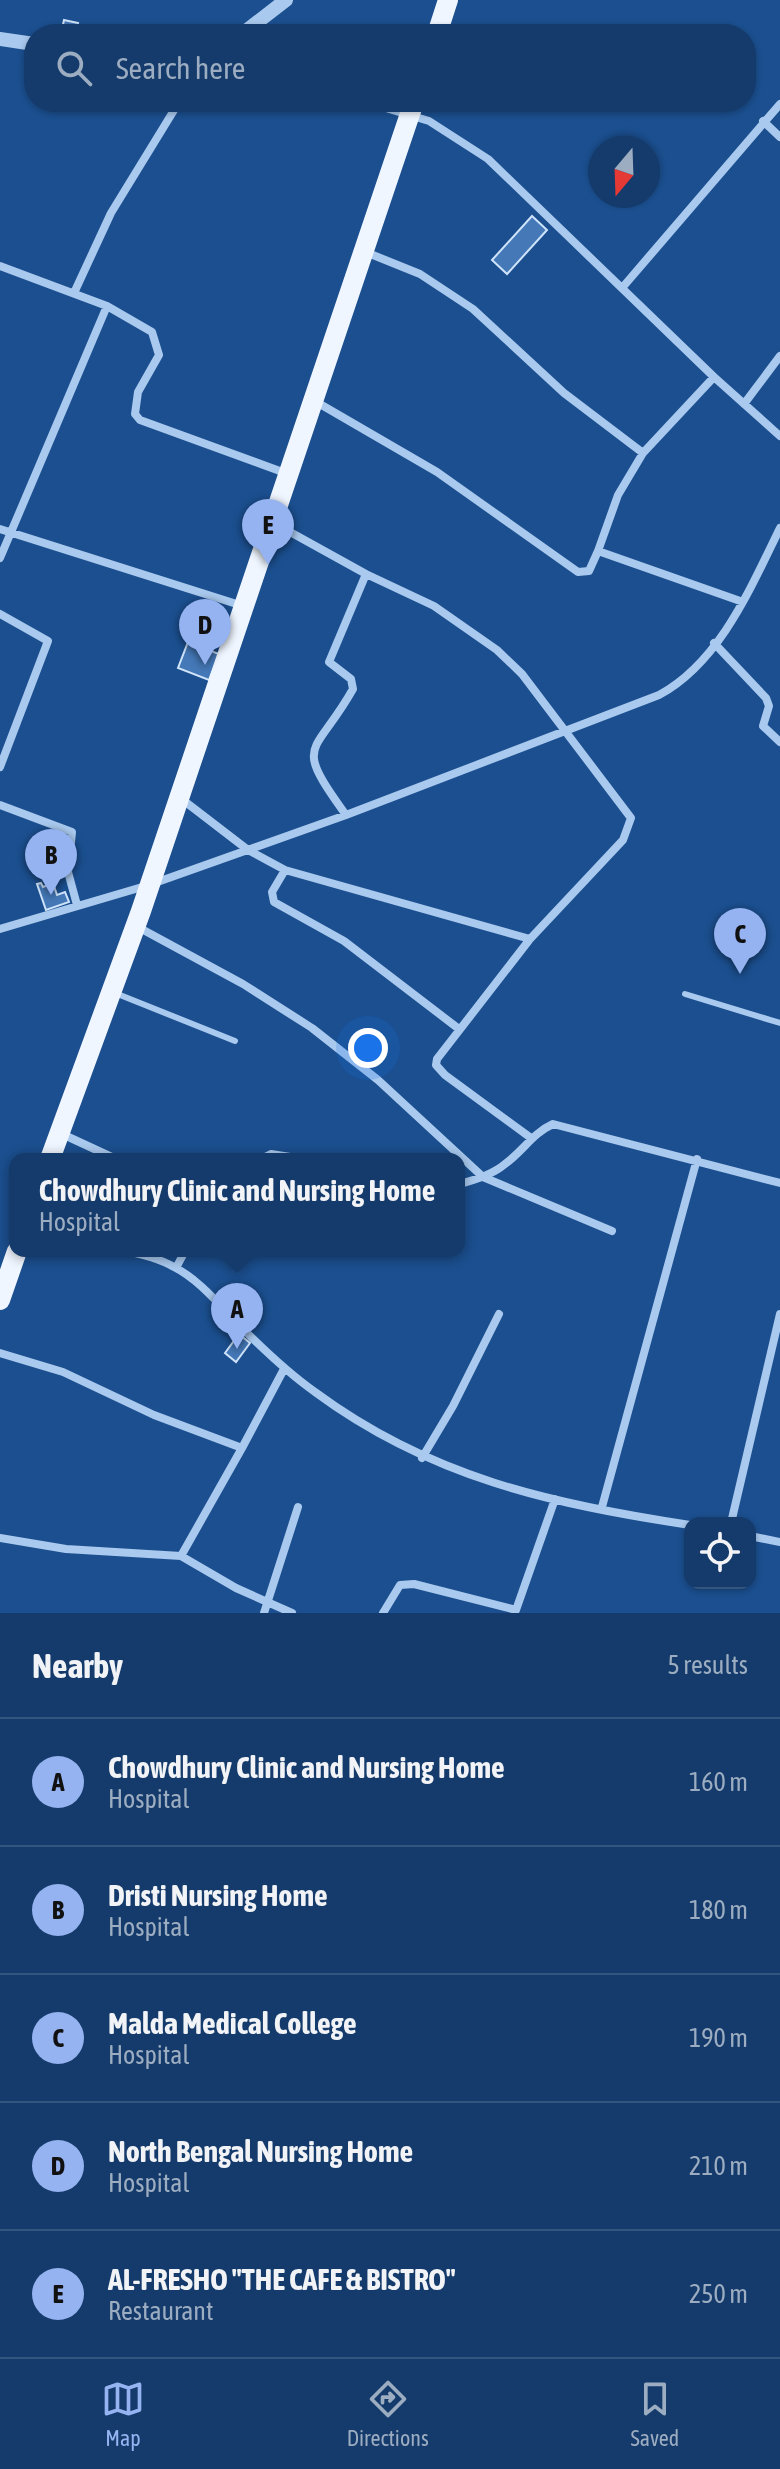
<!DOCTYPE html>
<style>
body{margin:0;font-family:"Asap Condensed",sans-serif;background:#1d4271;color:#f1f3f6}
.controls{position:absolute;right:24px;bottom:24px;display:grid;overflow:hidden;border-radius:16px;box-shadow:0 2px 6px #0004}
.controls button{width:72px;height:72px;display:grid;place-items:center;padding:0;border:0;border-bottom:2px solid #33557e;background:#143b6b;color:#f1f3f6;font:40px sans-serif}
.compass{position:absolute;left:588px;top:136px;width:72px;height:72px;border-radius:50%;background:#143b6b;box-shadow:0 2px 6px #0004;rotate:199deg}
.you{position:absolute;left:368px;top:1048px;width:28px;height:28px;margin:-20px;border:6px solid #fff;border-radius:50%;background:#1a73e8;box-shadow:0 0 0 12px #1a73e833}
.badge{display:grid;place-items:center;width:52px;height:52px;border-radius:50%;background:#95b2f1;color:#111;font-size:26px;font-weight:700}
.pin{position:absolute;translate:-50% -66px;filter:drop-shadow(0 2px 4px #0008)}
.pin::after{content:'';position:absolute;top:42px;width:28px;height:24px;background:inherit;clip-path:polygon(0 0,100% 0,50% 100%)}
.popup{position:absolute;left:9px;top:1153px;width:456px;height:104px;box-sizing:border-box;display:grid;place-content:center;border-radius:16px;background:#143b6b;filter:drop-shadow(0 2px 6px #0005);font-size:26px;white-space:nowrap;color:#9dadc1}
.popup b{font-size:30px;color:#f1f3f6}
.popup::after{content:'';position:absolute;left:50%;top:100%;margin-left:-16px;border:16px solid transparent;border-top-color:#143b6b}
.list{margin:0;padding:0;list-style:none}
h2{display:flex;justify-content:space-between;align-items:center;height:104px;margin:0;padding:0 32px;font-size:34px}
h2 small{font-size:26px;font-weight:400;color:#9dadc1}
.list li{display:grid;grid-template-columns:52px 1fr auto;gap:24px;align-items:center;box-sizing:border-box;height:128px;padding:0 32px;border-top:2px solid #33557e}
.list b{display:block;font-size:30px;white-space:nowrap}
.list p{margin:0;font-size:26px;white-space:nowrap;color:#9dadc1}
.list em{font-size:26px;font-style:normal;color:#9dadc1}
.icon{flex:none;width:44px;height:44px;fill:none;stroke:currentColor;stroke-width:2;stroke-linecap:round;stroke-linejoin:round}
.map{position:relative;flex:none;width:780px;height:1613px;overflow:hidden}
.search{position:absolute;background:#143b6b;box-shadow:0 2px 6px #0004;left:24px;right:24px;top:24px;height:88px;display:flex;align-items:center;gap:20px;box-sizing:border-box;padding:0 28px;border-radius:32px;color:#9dadc1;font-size:30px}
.sheet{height:744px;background:#143b6b}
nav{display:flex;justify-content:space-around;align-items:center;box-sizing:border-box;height:112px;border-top:2px solid #33557e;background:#143b6b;font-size:22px;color:#9dadc1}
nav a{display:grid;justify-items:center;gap:4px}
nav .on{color:#95b2f1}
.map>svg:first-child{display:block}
.building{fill:#4478b7;stroke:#cfe3fa;stroke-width:2}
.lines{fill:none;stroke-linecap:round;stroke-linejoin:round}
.service{stroke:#a9c9ee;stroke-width:6}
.minor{stroke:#a9c9ee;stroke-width:8}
.tertiary{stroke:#a9c9ee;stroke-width:14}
.primary{stroke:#f0f6ff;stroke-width:20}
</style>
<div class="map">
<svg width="780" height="1613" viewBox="0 0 780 1613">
<rect width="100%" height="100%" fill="#1b4f8f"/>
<path class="building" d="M64,20L78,23L75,34H61Z
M532,216L547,230L507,274L492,260Z
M188,642L219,654L209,680L178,668Z
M41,883L43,887L53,883L57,895L65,892L69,902L46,910L37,884Z
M239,1334L250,1343L236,1362L225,1353Z"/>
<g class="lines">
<path class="service" d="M115,993L235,1041
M685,994L780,1023"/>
<path class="minor" d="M366,102L429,121L488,159L714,377L780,436
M763,121L780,137
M363,251L420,274L473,309L564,393L643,453
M0,266L107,306L152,332L159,355L138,392L135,414L140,420L288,474
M622,288L780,104
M74,293L111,213L179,102
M714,377L643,453L618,495L598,551L743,602
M313,400L437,472L578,572L589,571L598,551
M744,404L780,356
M272,522L366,574
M0,529L243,606
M0,558L107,306
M0,614L48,641L0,767
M714,643L766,698L769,706L763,726L780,742
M179,797L248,850L285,870L530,939
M0,805L72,832L68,872L77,905
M346,815C292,740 314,758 353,689L351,679L329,662L366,574L434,606L497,650L522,674L631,818L623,840L530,939L437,1059L436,1065L445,1075L531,1138
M285,870L272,892L274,902L344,941L459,1029
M136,926L243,984L312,1028L378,1080L483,1177L612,1231
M0,929L149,885L346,815L659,695C720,662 751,587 780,528
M62,1134L116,1159
M261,1159L271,1154L303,1159
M459,1184C475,1180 492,1175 505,1164C523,1151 533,1133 553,1124L780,1183
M128,1251C144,1255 160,1259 174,1267C200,1280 221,1307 242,1328C265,1351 288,1373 315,1392C430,1477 551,1504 690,1525
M176,1268L185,1251
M0,1353L63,1372L154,1415L242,1448L181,1556
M242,1448L284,1369
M422,1458L453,1406L499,1314
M602,1507L697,1159
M731,1523L780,1314
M750,1536L780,1542
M0,1538L66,1549L181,1556L236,1588L292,1613
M264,1613L298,1507
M383,1613L400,1585L414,1584L516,1610L555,1499"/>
<path class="tertiary" d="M242,34L286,0
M0,39L34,44"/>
<path class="primary" d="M437,34L448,0
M50,1159L141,911L414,102
M0,1300L17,1251"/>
</g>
</svg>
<div class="controls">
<button><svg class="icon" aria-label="locate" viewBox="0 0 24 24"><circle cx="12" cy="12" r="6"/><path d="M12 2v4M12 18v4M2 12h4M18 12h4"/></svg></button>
</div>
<svg class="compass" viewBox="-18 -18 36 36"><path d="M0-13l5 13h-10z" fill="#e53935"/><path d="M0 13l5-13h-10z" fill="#9dadc1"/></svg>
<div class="you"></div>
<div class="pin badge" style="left:237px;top:1349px">A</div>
<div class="popup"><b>Chowdhury Clinic and Nursing Home</b>Hospital</div>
<div class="pin badge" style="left:51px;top:895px">B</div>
<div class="pin badge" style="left:740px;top:974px">C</div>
<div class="pin badge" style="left:205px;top:665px">D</div>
<div class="pin badge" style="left:268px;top:565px">E</div>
<div class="search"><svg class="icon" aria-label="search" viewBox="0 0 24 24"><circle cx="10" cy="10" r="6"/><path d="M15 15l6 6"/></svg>Search here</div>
</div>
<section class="sheet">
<h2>Nearby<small>5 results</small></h2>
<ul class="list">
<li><span class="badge">A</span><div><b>Chowdhury Clinic and Nursing Home</b><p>Hospital</p></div><em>160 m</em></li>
<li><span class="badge">B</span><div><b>Dristi Nursing Home</b><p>Hospital</p></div><em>180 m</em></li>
<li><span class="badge">C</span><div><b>Malda Medical College</b><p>Hospital</p></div><em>190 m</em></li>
<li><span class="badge">D</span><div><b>North Bengal Nursing Home</b><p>Hospital</p></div><em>210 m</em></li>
<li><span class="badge">E</span><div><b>AL-FRESHO &quot;THE CAFE &amp; BISTRO&quot;</b><p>Restaurant</p></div><em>250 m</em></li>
</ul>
</section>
<nav>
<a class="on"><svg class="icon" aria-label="map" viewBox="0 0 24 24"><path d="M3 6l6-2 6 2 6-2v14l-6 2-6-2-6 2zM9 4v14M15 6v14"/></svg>Map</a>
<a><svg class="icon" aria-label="directions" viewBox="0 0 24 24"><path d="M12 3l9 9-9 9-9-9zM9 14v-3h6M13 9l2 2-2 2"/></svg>Directions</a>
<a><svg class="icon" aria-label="saved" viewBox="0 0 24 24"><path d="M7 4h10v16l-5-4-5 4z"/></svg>Saved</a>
</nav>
